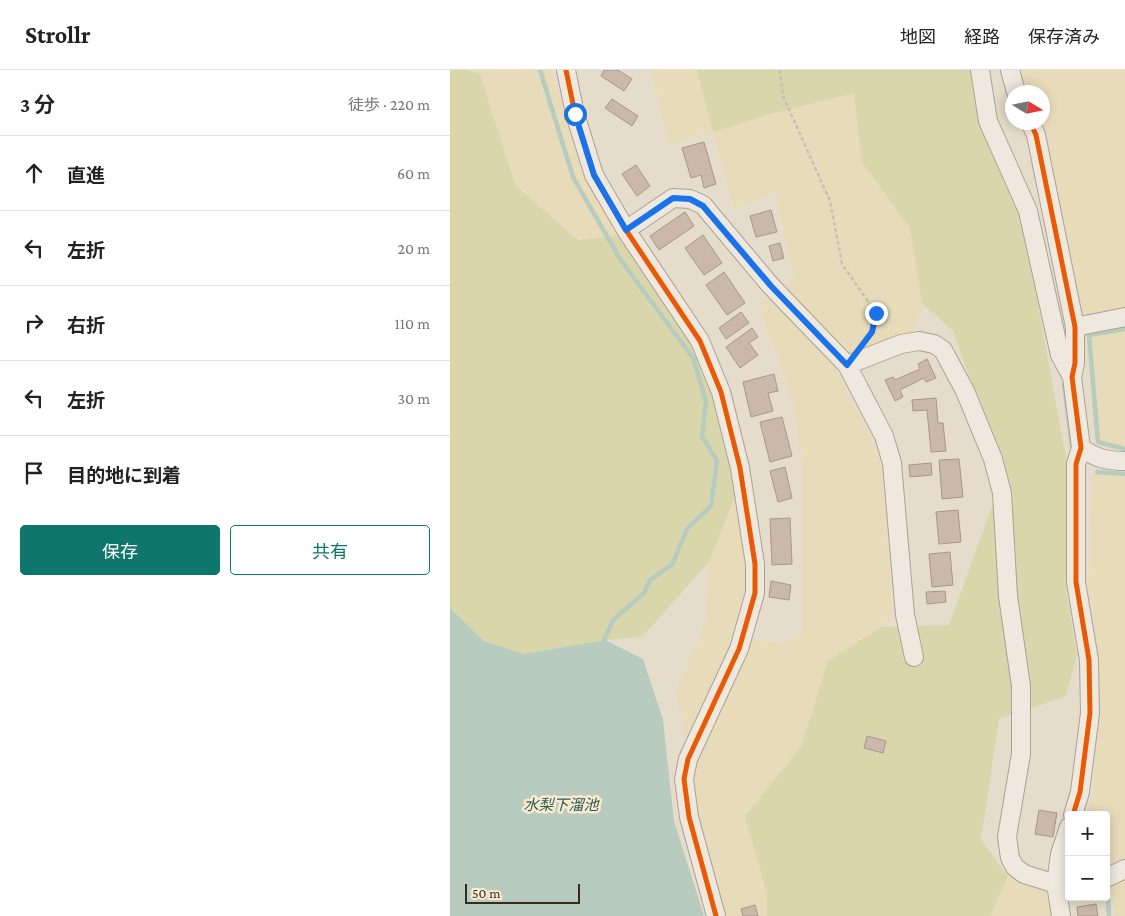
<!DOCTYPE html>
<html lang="ja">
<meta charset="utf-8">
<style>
body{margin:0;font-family:"Crimson Pro","Noto Sans JP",serif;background:#f2f2f2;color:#222}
.controls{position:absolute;right:15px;bottom:15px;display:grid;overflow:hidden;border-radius:5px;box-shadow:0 2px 12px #0003}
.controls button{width:45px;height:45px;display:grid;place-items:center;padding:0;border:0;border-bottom:1px solid #e0e0e0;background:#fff;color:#222;font:25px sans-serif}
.compass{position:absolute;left:555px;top:15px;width:45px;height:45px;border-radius:50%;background:#fff;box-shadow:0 2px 12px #0003;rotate:100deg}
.scale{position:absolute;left:15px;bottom:12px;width:115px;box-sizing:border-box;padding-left:5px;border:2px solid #3b291c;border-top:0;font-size:14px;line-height:18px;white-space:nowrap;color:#3b291c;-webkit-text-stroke:4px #f9ead0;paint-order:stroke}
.stop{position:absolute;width:15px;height:15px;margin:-11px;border:4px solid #1a73e8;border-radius:50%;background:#fff}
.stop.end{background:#1a73e8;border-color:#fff;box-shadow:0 1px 5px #0008}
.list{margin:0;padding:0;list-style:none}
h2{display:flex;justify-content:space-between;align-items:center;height:65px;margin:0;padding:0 20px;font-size:21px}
h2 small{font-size:16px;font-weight:400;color:#767676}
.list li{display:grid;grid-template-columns:32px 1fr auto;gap:15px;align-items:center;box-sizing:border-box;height:75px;padding:0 20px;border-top:1px solid #e0e0e0}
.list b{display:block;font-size:19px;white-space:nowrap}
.list em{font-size:16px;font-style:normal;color:#767676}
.actions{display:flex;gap:10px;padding:15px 20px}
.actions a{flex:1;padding:11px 0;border:1px solid #0f766e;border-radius:5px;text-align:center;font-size:18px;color:#0f766e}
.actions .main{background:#0f766e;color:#fff}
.icon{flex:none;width:28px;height:28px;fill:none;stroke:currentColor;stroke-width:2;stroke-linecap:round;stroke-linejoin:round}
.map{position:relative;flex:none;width:675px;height:846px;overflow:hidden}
header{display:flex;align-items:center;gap:30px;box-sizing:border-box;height:70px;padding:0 25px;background:#fff;border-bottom:1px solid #e0e0e0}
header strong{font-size:24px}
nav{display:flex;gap:28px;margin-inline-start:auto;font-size:18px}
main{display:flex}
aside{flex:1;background:#fff}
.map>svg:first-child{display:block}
.farmland{fill:#e8dbba}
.green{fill:#d9d6ac}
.water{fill:#b7cbbe}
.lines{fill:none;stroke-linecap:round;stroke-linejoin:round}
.stream{stroke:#b7cbbe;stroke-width:4.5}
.building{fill:#cab9ab;stroke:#a7978a}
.street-casing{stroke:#aba195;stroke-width:20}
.path{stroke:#c7bfb5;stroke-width:2.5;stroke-dasharray:4 2.5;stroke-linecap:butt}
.street{stroke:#eee8de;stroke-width:18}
.cycleway-casing{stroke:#f9ead0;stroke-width:8}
.cycleway{stroke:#e8590c;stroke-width:5}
.route{stroke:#1a73e8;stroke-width:6}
.labels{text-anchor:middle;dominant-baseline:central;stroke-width:5;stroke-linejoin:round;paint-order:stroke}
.water-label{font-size:15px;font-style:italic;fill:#295c55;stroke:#f9ead0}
</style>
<header>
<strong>Strollr</strong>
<nav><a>地図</a><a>経路</a><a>保存済み</a></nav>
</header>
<main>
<aside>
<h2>3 分<small>徒歩 · 220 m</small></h2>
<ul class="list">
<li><svg class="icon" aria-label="ahead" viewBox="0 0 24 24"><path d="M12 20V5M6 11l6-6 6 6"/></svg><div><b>直進</b></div><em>60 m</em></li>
<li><svg class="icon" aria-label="left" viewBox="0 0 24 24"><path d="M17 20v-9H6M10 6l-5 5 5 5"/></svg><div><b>左折</b></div><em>20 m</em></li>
<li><svg class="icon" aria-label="right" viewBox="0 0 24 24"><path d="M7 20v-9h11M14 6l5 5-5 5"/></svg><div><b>右折</b></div><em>110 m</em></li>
<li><svg class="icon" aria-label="left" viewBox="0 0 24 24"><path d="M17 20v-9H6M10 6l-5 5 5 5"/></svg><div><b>左折</b></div><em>30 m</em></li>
<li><svg class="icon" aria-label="arrive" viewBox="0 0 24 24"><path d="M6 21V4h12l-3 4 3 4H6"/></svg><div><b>目的地に到着</b></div></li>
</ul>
<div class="actions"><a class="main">保存</a><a>共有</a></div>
</aside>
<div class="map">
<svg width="675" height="846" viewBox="0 0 675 846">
<rect width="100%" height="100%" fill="#e6dccb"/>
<path class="farmland" d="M15,0H100L139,106L168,166L129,170L65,114L30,4Z
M201,0H247L263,62L316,45L404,23L412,92L460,158L472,233L462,267L384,296L432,391L443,547L431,557L378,591L351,677L295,746L317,823V846H268L226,621L256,551L259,492L286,424L302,511L289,564L332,575L353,561V400L343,331L309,234L344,208L325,122L285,140L263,62L219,74Z
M572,0H675V382L647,375L633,252L592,53V22H579L571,4Z
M643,404L675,407V846H665L658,802H656V745H636L644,723L650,602L638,513Z
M558,806L598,820L602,846H540Z"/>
<path class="green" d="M0,0H15L30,4L65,115L128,170L168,166L242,271L264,323L286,424L259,492L192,567L155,570L74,584L34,571L0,538Z
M247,0H524L526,37L572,146L617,393L616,519L627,586L616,626L549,649L531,770L558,806L540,846H317V823L295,746L351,677L378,591L431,557L499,555L554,403L503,261L472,233L460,158L412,92L404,23L316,45L263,62Z"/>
<path class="water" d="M0,538L34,571L74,584L155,570L193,589L213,650L224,751L254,846H0Z"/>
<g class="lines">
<path class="stream" d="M90,0L123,107L170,189L243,288L256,331L252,366L267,391L261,436L237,459L222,495L200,510L194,523L163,550L152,575
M675,259L639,265L648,372L675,379
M614,314L622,377
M647,402L675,404
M658,830L659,846"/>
</g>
<path class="building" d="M154,0H168L182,9L174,21L151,6Z
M162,29L188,46L182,56L155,38Z
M254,72L266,114L254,118L251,105L241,108L232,78Z
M186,95L200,116L187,126L172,104Z
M321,140L327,162L306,167L300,146Z
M235,142L244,156L209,180L200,166Z
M253,165L272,193L254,205L235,178Z
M330,173L334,188L323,191L319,176Z
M274,202L295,233L277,245L256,215Z
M291,242L299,253L276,269L269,258Z
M302,258L308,267L299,273L308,285L290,298L276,277Z
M477,289L486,308L476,312L474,308L450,320L453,327L445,331L435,310L443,307L445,310L470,299L468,294Z
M324,304L328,321L318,323L323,341L301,347L293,312Z
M486,328L488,353H493L496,381L481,382L477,340L463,341L462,330Z
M332,347L342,386L320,392L310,352Z
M509,389L513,427L492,429L489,390Z
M481,393L482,405L460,407L459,395Z
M335,397L342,428L328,432L320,401Z
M508,440L511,472L489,474L486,442Z
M340,448L342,494L322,495L320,449Z
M500,482L503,515L482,517L479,484Z
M321,511L341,515L339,530L319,527Z
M495,521L496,532L477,534L476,522Z
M417,666L436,671L433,683L414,678Z
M589,740L607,743L603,767L585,764Z
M646,834L648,846H628L627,837Z
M305,835L308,846H293L291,839Z"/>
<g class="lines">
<g class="street-casing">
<path id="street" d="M116,0L125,44L144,105L176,160L250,271L271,322L290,398L305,494V523L289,579L238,689L234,709L239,747L266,846
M530,0L538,51L578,141L610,285L622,307
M560,0L566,22
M580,52L586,65L625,257V293L622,307L631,378L626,394V512L639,590L640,643L630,722L623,745
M176,160L223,128L240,129L253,135L321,216L397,295L434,366L442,393L455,545L464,587
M625,257L675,247
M397,295L451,274L469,271L484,274L493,280L515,321L543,389L552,423L558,526L571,616V684L557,767L560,788L565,797L574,804L606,814
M631,378C646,388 656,391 675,391
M656,808L675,799
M611,846L606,814L610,784L619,757"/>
</g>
<path class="path" d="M330,0L333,26L380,131L392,194L426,243L422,262L417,270"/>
<use href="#street" class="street"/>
<g class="cycleway-casing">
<path id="cycleway" d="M116,0L125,44L144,105L176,160L250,271L271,322L290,398L305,494V523L289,579L238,689L234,709L239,747L266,846
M580,52L586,65L625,257V293L622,307L631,378L626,394V512L639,590L640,643L630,722L623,745"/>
</g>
<use href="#cycleway" class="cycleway"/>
</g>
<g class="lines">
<path class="route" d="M125,44L144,105L176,160L223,128L240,129L253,136L321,216L397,295L422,262L426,243"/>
</g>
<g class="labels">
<g class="water-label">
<text x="111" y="735">水梨下溜池</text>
</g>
</g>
</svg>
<div class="controls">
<button>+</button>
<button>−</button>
</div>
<svg class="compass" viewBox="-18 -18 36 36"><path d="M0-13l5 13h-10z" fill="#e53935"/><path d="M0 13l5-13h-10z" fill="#767676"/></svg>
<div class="scale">50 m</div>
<div class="stop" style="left:125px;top:44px"></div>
<div class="stop end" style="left:426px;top:243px"></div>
</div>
</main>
